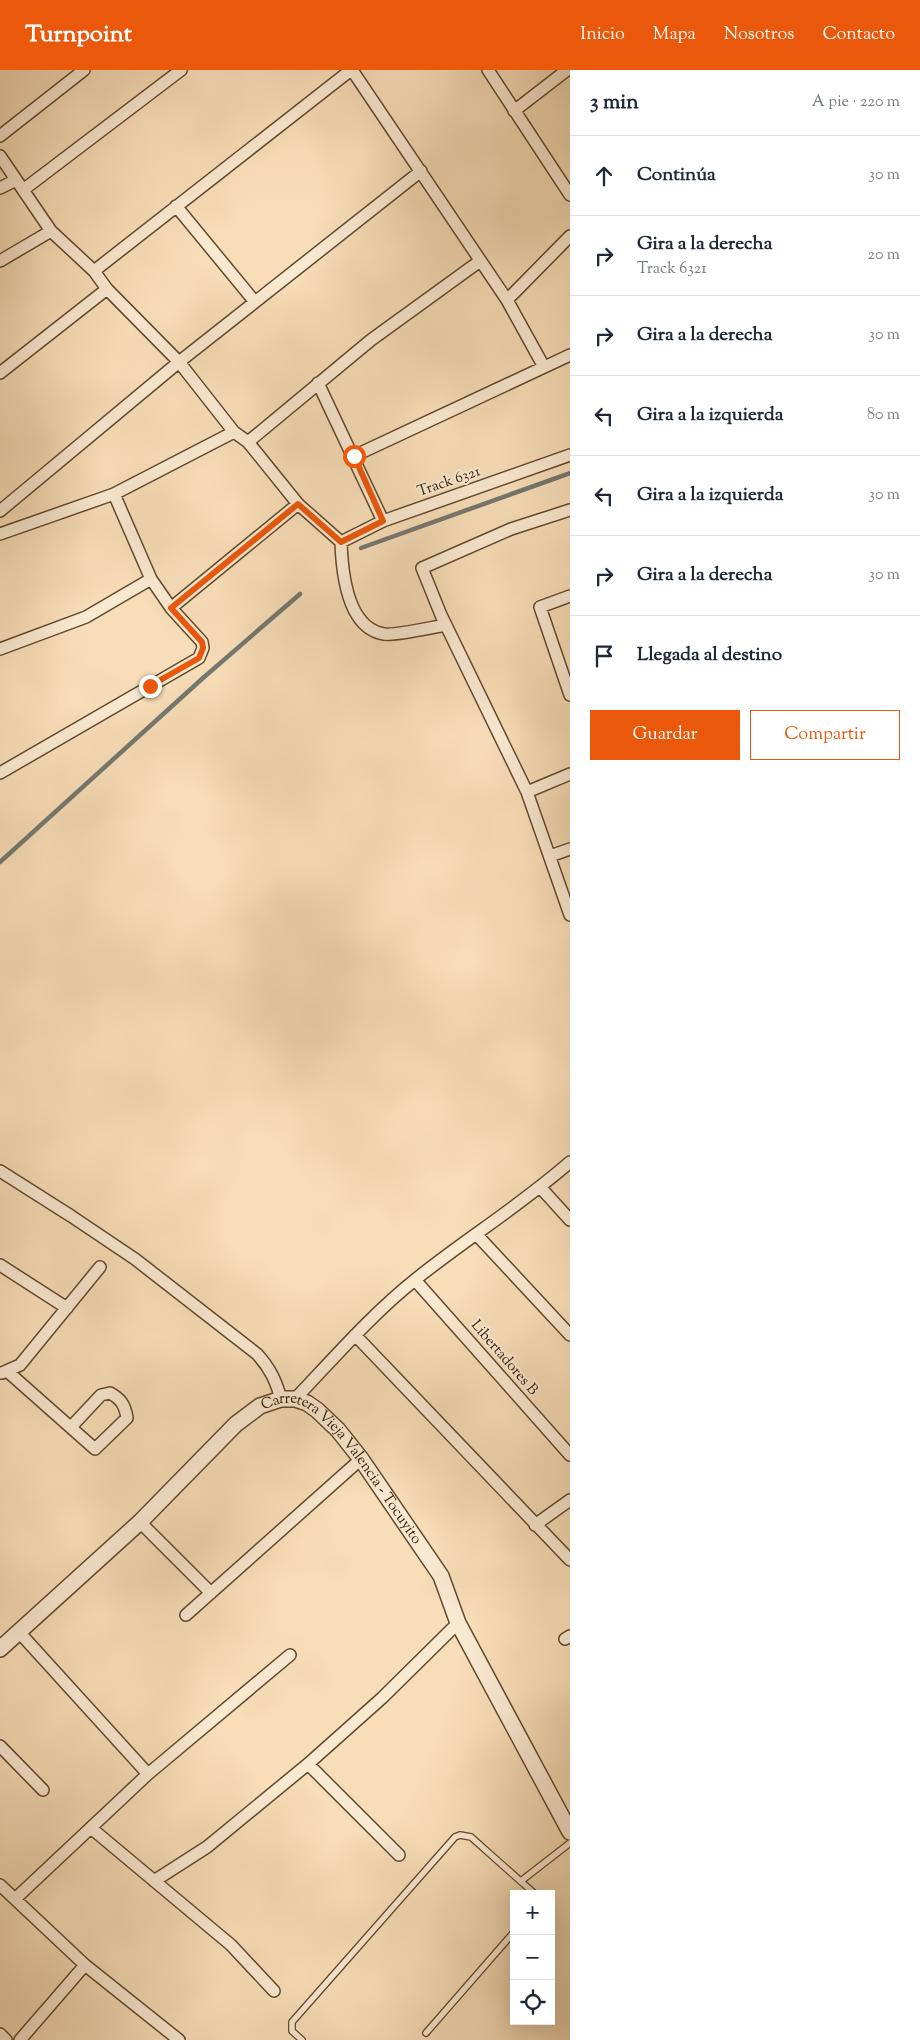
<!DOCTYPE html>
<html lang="es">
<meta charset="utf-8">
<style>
body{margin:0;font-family:"Sorts Mill Goudy",serif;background:#f6f6f7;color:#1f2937}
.controls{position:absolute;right:15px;bottom:15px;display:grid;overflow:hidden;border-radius:0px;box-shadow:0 5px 20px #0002}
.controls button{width:45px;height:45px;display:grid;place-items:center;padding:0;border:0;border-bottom:1px solid #e0e1e3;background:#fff;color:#1f2937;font:25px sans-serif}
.stop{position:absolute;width:15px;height:15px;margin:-11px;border:4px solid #ea580c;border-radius:50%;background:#fff}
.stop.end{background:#ea580c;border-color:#fff;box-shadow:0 1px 5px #0008}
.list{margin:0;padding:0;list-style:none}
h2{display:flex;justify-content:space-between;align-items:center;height:65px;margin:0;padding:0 20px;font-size:21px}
h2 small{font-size:16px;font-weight:400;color:#747a83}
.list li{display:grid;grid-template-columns:32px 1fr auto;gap:15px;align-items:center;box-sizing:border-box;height:80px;padding:0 20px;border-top:1px solid #e0e1e3}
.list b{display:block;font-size:19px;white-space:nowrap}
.list p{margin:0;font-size:16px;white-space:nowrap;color:#747a83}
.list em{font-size:16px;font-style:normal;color:#747a83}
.actions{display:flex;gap:10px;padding:15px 20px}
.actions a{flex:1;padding:11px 0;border:1px solid #ea580c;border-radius:0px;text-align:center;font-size:18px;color:#ea580c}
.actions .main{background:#ea580c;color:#fff}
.icon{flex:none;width:28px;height:28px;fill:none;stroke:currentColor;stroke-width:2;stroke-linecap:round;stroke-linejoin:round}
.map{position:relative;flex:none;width:570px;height:1970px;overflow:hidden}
header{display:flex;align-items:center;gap:30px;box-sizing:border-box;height:70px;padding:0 25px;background:#ea580c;color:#fff}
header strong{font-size:24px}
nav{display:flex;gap:28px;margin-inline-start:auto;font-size:18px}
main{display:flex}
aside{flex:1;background:#fff}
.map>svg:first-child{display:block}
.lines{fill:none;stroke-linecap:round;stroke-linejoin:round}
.stream{stroke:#757870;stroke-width:4.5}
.service-casing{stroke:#604a2e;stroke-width:8}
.minor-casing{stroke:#604a2e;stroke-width:14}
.tertiary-casing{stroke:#604a2e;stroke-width:18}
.service{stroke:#fae9d1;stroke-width:5.5}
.minor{stroke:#fae9d1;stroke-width:11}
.tertiary{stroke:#fae9d1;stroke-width:15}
.route{stroke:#ea580c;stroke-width:6}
.labels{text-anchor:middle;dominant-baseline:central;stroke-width:4;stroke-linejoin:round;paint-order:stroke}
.street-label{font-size:15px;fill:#2e1900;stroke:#fae9d1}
</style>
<header>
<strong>Turnpoint</strong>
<nav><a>Inicio</a><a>Mapa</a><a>Nosotros</a><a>Contacto</a></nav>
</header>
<main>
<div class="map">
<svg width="570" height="1970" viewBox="0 0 570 1970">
<rect width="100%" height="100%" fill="#f7ddb8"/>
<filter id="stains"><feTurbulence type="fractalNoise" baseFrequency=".004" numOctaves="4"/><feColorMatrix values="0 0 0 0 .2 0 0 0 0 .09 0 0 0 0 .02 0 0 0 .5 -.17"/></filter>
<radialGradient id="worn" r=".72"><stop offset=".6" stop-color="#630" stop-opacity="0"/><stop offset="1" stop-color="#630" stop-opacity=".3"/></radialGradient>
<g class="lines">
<path class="stream" d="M361,478L570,403
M0,792L203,608L300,524"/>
<g class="service-casing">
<path id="service" d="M521,1811L570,1773
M426,1963L514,1862
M302,1970L292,1961V1952L455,1767L460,1765L471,1767L535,1824"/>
</g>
<g class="minor-casing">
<path id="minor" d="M352,0L507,230L544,297
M488,0L570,125
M514,41L567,0
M0,66L84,0
M0,86L51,161L94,201L107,219L179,292L234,362L248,372L298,434L341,472C342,502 347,558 384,564C394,566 433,557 446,555
M0,118L16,110
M23,120L181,0
M176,136L255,232
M0,191L51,161
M94,201L351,0
M507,230L570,166
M0,303L107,219
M318,313L383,451
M248,372L371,270L480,191
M354,386L570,285
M570,440L511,459L422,498L441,545L527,722L570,845
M0,441L179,292L421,101
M0,464L114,424L234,362
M341,472L383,451L570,385
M570,526L540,537L570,625
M171,538L298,434
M0,579L86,547L151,509
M0,703L199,588L203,578L202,572L171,538L151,509L114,424
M527,722L570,704
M550,786L570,779
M0,1101L71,1146L135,1189L257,1284C270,1298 276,1311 281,1329
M541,1118L570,1150
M476,1164L570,1265
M0,1195L67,1238
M415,1210L570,1385
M355,1265L570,1490
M7,1301L95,1379L127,1348C125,1335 121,1329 110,1323L101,1325L71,1357
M2,1303L20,1295L100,1197
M295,1329C334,1288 372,1244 416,1209C466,1169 521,1135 570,1092
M140,1452L211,1523
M535,1455L570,1430
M186,1545L361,1389
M19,1562L148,1704
M565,1569L570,1566
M0,1676L43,1720
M308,1694L399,1785
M91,1758L231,1875L274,1921
M154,1811L207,1777L308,1694L382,1628L458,1553
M0,1815L85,1895L179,1970
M15,1829L148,1704L290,1585
M0,1964L6,1970
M20,1970L85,1895"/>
</g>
<g class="tertiary-casing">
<g id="tertiary">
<path id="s1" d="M0,1579L140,1452L236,1354L260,1336L281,1329H295L307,1333L317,1340L338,1360L361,1389L441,1506L458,1553L570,1762"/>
</g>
</g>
<use href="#service" class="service"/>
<use href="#minor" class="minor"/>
<use href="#tertiary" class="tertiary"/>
</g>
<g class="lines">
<path class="route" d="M150,616L199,588L203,578L202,572L171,538L298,434L341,472L383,451L354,386"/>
</g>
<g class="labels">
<g class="street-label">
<text transform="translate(449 412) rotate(-19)">Track 6321</text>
<text transform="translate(504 1288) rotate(49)">Libertadores B</text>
<text stroke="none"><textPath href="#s1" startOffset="471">Carretera Vieja Valencia - Tocuyito</textPath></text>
</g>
</g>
<rect width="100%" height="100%" filter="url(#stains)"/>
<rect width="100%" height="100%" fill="url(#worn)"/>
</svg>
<div class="controls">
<button>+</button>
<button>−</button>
<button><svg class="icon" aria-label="locate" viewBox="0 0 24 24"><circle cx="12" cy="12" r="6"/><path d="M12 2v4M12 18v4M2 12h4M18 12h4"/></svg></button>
</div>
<div class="stop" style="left:354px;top:386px"></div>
<div class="stop end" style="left:150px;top:616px"></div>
</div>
<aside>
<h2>3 min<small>A pie · 220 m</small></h2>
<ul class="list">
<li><svg class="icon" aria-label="ahead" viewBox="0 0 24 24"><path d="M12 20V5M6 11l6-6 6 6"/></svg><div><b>Continúa</b></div><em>30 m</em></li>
<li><svg class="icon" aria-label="right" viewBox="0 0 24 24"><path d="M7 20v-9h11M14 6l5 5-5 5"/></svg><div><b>Gira a la derecha</b><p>Track 6321</p></div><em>20 m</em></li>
<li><svg class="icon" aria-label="right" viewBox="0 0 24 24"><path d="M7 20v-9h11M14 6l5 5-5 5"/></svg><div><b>Gira a la derecha</b></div><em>30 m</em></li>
<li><svg class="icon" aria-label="left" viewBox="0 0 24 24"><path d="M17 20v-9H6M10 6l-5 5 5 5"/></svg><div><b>Gira a la izquierda</b></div><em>80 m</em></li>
<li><svg class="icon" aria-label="left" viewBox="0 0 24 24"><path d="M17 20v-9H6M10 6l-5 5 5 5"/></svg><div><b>Gira a la izquierda</b></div><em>30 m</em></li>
<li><svg class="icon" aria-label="right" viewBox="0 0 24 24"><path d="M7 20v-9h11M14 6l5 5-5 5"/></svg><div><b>Gira a la derecha</b></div><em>30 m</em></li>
<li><svg class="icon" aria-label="arrive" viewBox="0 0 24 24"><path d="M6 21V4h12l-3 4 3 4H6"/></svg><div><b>Llegada al destino</b></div></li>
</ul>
<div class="actions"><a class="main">Guardar</a><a>Compartir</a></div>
</aside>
</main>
